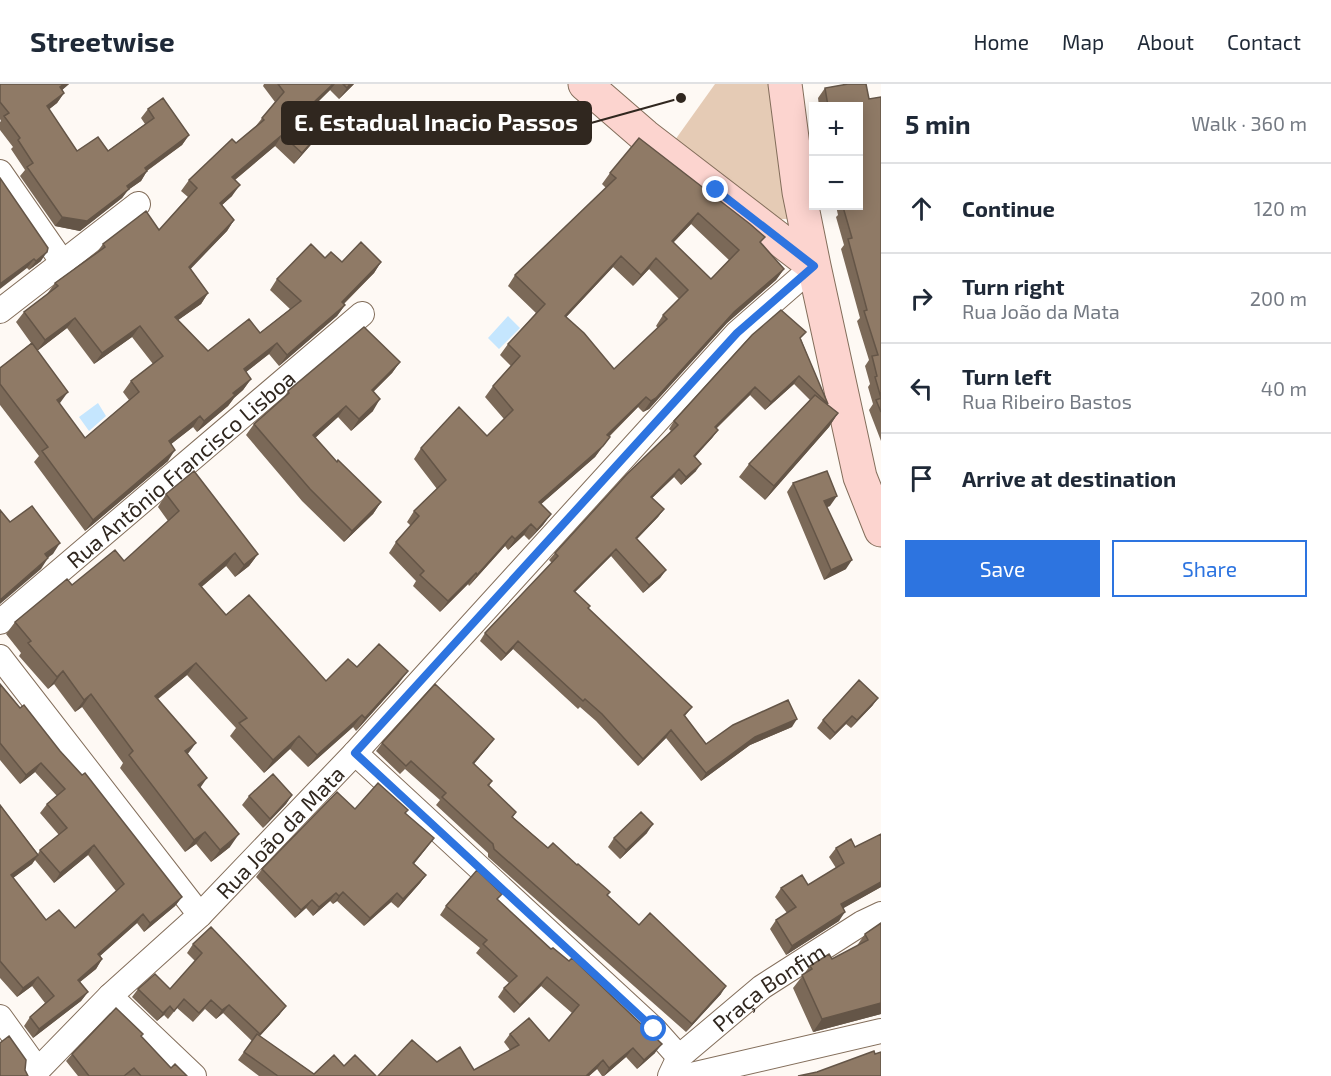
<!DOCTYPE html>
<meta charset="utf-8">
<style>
body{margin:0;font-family:"Exo 2",sans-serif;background:#f6f6f7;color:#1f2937}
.controls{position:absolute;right:18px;top:18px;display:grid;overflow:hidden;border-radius:0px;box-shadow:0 3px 15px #0003}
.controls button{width:54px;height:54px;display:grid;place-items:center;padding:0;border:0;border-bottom:2px solid #e0e1e3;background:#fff;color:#1f2937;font:30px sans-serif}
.stop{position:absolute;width:18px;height:18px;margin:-14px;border:4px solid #2d74e0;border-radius:50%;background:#fff}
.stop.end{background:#2d74e0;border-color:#fff;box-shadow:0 2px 6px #0008}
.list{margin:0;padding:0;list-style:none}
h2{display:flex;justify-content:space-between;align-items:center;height:78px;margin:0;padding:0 24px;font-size:26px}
h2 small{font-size:20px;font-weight:400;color:#747a83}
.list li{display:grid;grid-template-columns:39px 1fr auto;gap:18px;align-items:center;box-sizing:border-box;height:90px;padding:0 24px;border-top:2px solid #e0e1e3}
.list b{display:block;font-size:22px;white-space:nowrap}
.list p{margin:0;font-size:20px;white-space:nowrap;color:#747a83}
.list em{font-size:20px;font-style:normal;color:#747a83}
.actions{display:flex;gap:12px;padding:18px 24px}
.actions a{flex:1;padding:14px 0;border:2px solid #2d74e0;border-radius:0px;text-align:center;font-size:21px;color:#2d74e0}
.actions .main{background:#2d74e0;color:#fff}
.icon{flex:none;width:33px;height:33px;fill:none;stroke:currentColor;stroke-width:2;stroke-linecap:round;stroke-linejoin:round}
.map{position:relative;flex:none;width:881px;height:992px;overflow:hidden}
header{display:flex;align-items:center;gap:36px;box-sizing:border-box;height:84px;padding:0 30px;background:#fff;border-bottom:2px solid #e0e1e3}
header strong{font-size:28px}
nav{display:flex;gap:33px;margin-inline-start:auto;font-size:21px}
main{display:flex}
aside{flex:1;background:#fff}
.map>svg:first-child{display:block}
.green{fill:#e5cbb5}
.water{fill:#c5e6fe}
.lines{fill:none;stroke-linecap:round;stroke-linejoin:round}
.street-casing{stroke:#836e5b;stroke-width:26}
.secondary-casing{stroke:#836e5b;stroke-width:35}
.street{stroke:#fff;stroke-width:24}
.secondary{stroke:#fcd4cf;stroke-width:33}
.wall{fill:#7b6958;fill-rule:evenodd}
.shaded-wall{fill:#645547}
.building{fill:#8f7a66;stroke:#645547;stroke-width:1.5;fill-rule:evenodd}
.route{stroke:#2d74e0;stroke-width:8}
.labels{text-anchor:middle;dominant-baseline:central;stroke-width:6;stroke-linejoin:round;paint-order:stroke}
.street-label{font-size:22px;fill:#30271f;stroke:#fef9f4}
.leader{fill:none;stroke:#30271f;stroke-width:2}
.callout-dot{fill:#30271f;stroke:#fef9f4;stroke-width:2}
.callout{fill:#30271f;stroke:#30271f;stroke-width:2}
.callout-label{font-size:24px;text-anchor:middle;font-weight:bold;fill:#fff}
</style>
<header>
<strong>Streetwise</strong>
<nav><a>Home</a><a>Map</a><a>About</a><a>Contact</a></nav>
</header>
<main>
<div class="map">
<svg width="881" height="992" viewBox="0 0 881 992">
<rect width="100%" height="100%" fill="#fef9f4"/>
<path class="green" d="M715,0H768L792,124L787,135H763L675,56Z"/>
<path class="water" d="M508,232L520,244L499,265L488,254Z
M98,319L106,332L89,347L79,333Z"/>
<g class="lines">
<g class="street-casing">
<g id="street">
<path d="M0,88L63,179"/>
<path d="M0,227L138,120"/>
<path id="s1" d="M0,538L362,230"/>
<path d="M0,573L200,831"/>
<path d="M355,669L654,945L679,973"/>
<path d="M110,912L194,992"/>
<path d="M0,933L38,986"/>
<path id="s2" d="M32,992L110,912L200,831L355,669L737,249L814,182"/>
<path id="s3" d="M670,992L679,973L762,903L862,839L881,830"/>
<path d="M687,992L881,947"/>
</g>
</g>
<g class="secondary-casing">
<path id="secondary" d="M585,0L645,52L814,182
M785,0L799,108L814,182L860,393L881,446"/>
</g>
<use href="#street" class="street"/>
<use href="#secondary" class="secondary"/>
</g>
<path class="wall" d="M0,0H69L62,6L64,9L57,19L49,25L77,67H108L145,40L141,34L148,25L189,51L182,61L147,87L141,97L128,106L122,114L80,147L55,142L20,92L25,86L11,65L13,63L0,46V38L1,37L0,35Z
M264,0H354L339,15L330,6L313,22L323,47L294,80L275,62L235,96L232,112L222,121L234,136L227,147L190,184L208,209L201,220L178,236L208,267L260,249L290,225L270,206L277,195L325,174L342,178H381L374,189L344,220L345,221L337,232L279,282L269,270L246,288L251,295L243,306L234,314L228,322L197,348L193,343L171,360L168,377L85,447L34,378L39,372L0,321V284L31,259L16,238L24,228L47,210L55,199L97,168L103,160L159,146L188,113L181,107L189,96L236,59L255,43L275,18L263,2ZM67,244L94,280L132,253L153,280L131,297L123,308L129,316L85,354L59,319L37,267Z
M825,4L869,15L881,13V357L869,326L873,320L868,303L870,300L865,282L869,276L857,237L860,234L841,165L844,161L836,133L838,131L836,122H858V22H819L818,14Z
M610,89L765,153L760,159L784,185L776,196L727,239L649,325L643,328L638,323L609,353L595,373L541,420L551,430L543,441L529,456L524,451L508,466L505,462L469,502L468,500L440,528L413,502L416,497L389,469L396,458L411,442L407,438L414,427L437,405L414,375L421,364L487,352L504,335L485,313L493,302L511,282L500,271L508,260L536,229L508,202L515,191L606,104L602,100ZM691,140L729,176L711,195L673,159ZM613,183L633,202L649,185L679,215L663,231L656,242L658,244L614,285L566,233Z
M0,94L41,177L29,186L27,184Z
M801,255L827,320L838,329L829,343L765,416L739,393L749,380L810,316L794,300L765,326L750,311L716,345L718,346L712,354L695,373L696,387L681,401L674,393L652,414L664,425L658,433L637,455L666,486L660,494L643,509L611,472L575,508L588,525L692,623L685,632L706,660L792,643L750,661L701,697L666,654L638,682L596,637L580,623L578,625L513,565L501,577L480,557L485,549L552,479L549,476L555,469L671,347L669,345L674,337Z
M400,278L392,289L373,308V327L351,347L338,333L315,354L337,378L381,418L373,430L344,458L302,417L246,351L254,340L283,315L288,307Z
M793,399L830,422L827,423L846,485L824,496L787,408Z
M166,410L258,470L249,482L235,493L226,482L201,503L226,531L326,597L357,583L399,599L356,647L353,643L308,683L290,665L264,689L230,652L236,644L187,591L158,615L188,670L200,703L230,763L211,778L196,760L185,768L120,684L123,679L82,623L75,628L54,600L48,605L19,572L21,569L6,550L15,538L72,501L124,477L168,437L158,423Z
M0,600L20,624L60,667L182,813L175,822L144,848L137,839L100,872L102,875L96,885L80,898L88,908L81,917L33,954L24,942L30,933L45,919L32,902L17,913L0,894V721L38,770L40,766L59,751L40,729L47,720L57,712L35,688L20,700L0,676ZM88,771L116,807L75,844L46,836L13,794L32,780L35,776L54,799Z
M873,621L851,644L846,640L830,656L817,644L823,636Z
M382,659L488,663L474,680L492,697L489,702L513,733L548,764L607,812L639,841L721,910L686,948L488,773V769L436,721L440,716L405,685L400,690L376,667Z
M292,711L286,720L263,744L242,721L249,712Z
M355,725L408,726L405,729L428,762L414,780L426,791L420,799L398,824L391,818L364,842L337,817L333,820L330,817L313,832L306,824L295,834L256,793L262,785Z
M647,749L620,775L608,763L614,754Z
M836,764L881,803L843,824L839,837L786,871L770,845L776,836L787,829L775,813L781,804L808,801L836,784L829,773Z
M498,816L655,969L637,985L626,973L604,992H602L597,985L589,992H378L437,978L474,986L510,966L504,958L510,950L549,957L572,929L541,902L514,929L498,913L504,904L509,899L476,869L480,864L440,831L446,822Z
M881,839V930L813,948L793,904L810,882L832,875L856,863L865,850Z
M193,860L280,930L260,952L314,990L344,982L376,992H259L238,976L252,957L223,929L216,935L205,925L193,938L177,924L168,935L164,931L157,937L132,913L138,905H170L195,877L187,869Z
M141,952L171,984L187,992H78L66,977L72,970Z"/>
<path class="shaded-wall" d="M64,0H69L54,13L60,3Z
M333,0H335L330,6L304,32L311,21Z
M350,0H354L339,15L347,4Z
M64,9L57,19L41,32L47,22Z
M331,36L323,47L294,80L302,69Z
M189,51L182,61L138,93L145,84Z
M282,51L275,62L225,104L232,93Z
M147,87L141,97L128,106L122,114L80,147L55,142L62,133L127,102Z
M240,101L232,112L212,130L220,119Z
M698,129L691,140L664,168L672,157Z
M234,136L227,147L182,194L189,183Z
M47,168L41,177L29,186L36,177Z
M621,172L613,183L557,243L565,232Z
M656,174L649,185L633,202L641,191Z
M34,175L27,184L0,205V200Z
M381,178L374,189L334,229L342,218Z
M784,185L776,196L727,239L649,325L643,328L651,317L734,228Z
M208,209L201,220L167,244L175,233Z
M345,221L337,232L279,282L287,271Z
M75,234L67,244L37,267L45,256Z
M140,242L132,253L94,280L102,269Z
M277,259L269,270L236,296L244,285Z
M400,278L392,289L364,317L372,306Z
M799,292L794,300L765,326L771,318Z
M251,295L243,306L234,314L228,322L197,348L204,337L233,309Z
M755,303L750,311L709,351L715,343Z
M68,308L60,319L49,327L57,316Z
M646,313L638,323L599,362L607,351Z
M380,315L373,327L351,347L359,335Z
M346,322L338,333L305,363L313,351Z
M838,329L829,343L765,416L774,402Z
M200,332L193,343L161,368L169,357Z
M718,346L712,354L689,379L694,372Z
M610,353L595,373L531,429L539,418Z
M175,366L168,377L85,447L93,436Z
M701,380L696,387L681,401L686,393Z
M679,385L674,393L645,421L651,413Z
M837,412L830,422L818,426L824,417Z
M381,418L373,430L344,458L352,447Z
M664,425L658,433L631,461L636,454Z
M551,430L543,441L529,456L537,446Z
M531,440L524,451L508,466L515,455Z
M512,452L505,462L469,502L477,491Z
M60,459L53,470L38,481L45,470Z
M616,465L611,472L569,514L574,507Z
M235,469L226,482L190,513L199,500Z
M258,470L249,482L235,493L244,481Z
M48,474L41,485L0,520V516Z
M852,476L846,485L824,496L831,486Z
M666,486L660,494L643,509L649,501Z
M476,489L468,500L440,528L448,517Z
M518,557L513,565L501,577L506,570Z
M196,579L187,591L146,624L155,612Z
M63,587L54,600L48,605L57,593Z
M408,587L399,599L356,647L365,634Z
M91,610L82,623L75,628L84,616Z
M878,614L873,621L851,644L857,636Z
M362,631L353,643L308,683L317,671Z
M852,632L846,640L830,656L835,649Z
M797,635L792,643L750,661L701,697L706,689L755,653Z
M671,646L666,654L638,682L643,675Z
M299,652L290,665L264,689L273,676Z
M494,655L488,663L468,687L473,679Z
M196,659L187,671L185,667Z
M41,679L35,688L20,700L26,691Z
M207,694L198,707V701Z
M292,711L286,720L263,744L270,735Z
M653,740L647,749L620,775L626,766Z
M205,748L196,760L185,768L194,756Z
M239,750L230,763L211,778L220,766Z
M434,754L428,762L407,788L413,779Z
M94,761L88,771L54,799L60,789Z
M38,771L32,780L5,800L11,791Z
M426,791L420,799L398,824L403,815Z
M881,798V803L835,829L841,820Z
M343,808L337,817L333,820L339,812Z
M336,809L330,817L313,832L319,823Z
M397,809L391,818L364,842L370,834Z
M182,813L175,822L144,848L150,839Z
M312,816L306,824L295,834L301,826Z
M845,828L839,837L786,871L792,862Z
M143,830L137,839L92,879L98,870Z
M102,875L96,885L71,905L78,896Z
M38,893L32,902L17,913L23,904Z
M547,893L541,902L514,929L520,921Z
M726,902L721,910L686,948L692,940Z
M88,908L81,917L33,954L39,945Z
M881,919V930L813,948L822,935Z
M229,921L223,929L216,935L222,926Z
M170,922L164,931L157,937L163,929Z
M286,922L280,930L254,958L260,950Z
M662,960L655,969L637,985L644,976Z
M633,964L626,973L604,992L609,984Z
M603,976L597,985L589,992H586Z"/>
<path class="building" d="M0,0H64L60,3L64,9L47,22L77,67L98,53L108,67L154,34L148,25L163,14L189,51L145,84L147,87L127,102L129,105L87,137L62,133L27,83L33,79L18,56L20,54L4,32L9,29L0,18Z
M278,0H333L311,21L331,36L302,69L282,51L232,93L240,101L220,119L234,136L189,183L208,209L175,233L208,267L249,235L260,249L301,217L277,195L311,160L325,174L331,168L342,178L361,158L381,178L342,218L345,221L287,271L277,259L244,285L251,295L233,309L235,311L204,337L200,332L169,357L175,366L93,436L42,367L48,363L0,300V284L32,259L68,308L57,316L85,354L139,308L131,297L163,272L140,242L102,269L75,234L45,256L24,228L58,202L55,199L105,163L103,160L146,127L159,146L197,104L189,96L232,55L236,59L264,36L262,34L284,8Z
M343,0H350L347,4Z
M848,0H866L869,15L881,13V314L875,293L877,292L872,272L878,271L864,227L867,226L848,155L852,154L843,123H845V122H858V22H828L825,4Z
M639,54L750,140L765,153L760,158L784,185L734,228L656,314L651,317L646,313L607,351L610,353L603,362L539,418L551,430L537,446L531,440L515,455L512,452L477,491L476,489L448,517L420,491L424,487L396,458L419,432L414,427L446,396L421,364L459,323L487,352L513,326L493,302L520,272L508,260L545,220L515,191L616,94L610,89ZM698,129L739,166L711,195L672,157ZM621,172L641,191L656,174L688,206L663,231L667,235L614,285L584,249L565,232Z
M0,94L48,164L47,168L36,177L34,175L0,200Z
M781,226L806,248L800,254L828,320L799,292L771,318L755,303L715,343L718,346L694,372L701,380L686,393L679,385L651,413L664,425L636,454L666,486L649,501L616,465L574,507L590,522L588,524L692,623L684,631L706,660L733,641L788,616L797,635L755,653L706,689L671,646L643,675L602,630L585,615L583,617L518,557L506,570L485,549L558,472L555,469L627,390L678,341L674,337L752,251Z
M364,243L400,278L372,306L380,315L359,335L346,322L313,351L337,378L338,376L381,418L352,447L310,405L254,340L289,309L288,307Z
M815,311L838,329L774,402L749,380Z
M881,314V328L876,316Z
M194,387L258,470L244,481L235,469L199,500L226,531L249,511L326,597L348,575L357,583L379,560L408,587L365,634L362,631L317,671L299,652L273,676L239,639L247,634L196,579L155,612L196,659L185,667L207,694L198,701L239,750L220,766L205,748L194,756L129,671L133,667L91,610L84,616L63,587L57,593L28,559L31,557L15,538L67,495L72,501L115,466L124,477L179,427L166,410Z
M827,387L837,412L824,417L852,476L831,486L793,399Z
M32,422L60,459L45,470L48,474L0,516V426L10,438Z
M859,596L878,614L857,636L852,632L835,649L823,636Z
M0,600L20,624L24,621L60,667L82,691L85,689L182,813L150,839L143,830L98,870L102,875L78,896L88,908L39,945L30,933L54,912L38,893L23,904L0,877V721L38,771L11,791L46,836L59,826L75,844L124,800L94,761L60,789L40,766L67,744L47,720L65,705L41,679L26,691L0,659Z
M435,600L494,655L473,679L492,697L488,701L516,728L512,733L548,764L553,759L577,781L578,780L610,808L607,811L639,841L650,829L726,902L692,940L494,765L493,760L442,713L446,709L411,677L406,682L382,659Z
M273,690L292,711L270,735L249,712Z
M378,699L408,726L405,729L434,754L413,779L426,791L403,815L397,809L370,834L343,808L339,812L336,809L319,823L312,816L301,826L262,785L337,708L355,725Z
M641,728L653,740L626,766L614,754Z
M881,750V798L841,820L845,828L792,862L776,836L796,823L781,804L802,791L808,801L844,779L836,764L851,755L855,763Z
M477,786L502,810L497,815L551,865L553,864L569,877L572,874L662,960L644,976L633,964L609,984L603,976L586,992H378L412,956L437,978L460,963L474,986L519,961L510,950L529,934L549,957L579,921L547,893L520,921L504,904L517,892L483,860L487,856L446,822Z
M881,839V919L822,935L802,891L812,885L810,882L829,870L832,875L868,856L865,850Z
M211,843L286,922L260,950L229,921L222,926L211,916L199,929L184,915L174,927L170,922L163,929L138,905L155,890L170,905L202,869L193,860Z
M116,924L143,950L141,952L171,984L175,980L187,992H141L134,984L124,992H89L72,970Z
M257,950L314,990L334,971L344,982L355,971L376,992H278L244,968Z
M9,952L26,976L25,986L28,992H0V959Z
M874,967L875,970L881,968V992H798L817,988Z"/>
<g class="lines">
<path class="route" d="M654,945L355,669L737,249L814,182L716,106"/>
</g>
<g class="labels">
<g class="street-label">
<text stroke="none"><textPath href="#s1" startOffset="237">Rua Antônio Francisco Lisboa</textPath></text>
<text stroke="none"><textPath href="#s2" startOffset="348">Rua João da Mata</textPath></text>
<text stroke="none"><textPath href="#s3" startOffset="135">Praça Bonfim</textPath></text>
</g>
</g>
<path class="leader" d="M681 14L591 39"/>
<circle class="callout-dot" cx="681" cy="14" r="6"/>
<rect class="callout" x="282" y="18" width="309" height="42" rx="6"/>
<g class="callout-label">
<text x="436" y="47">E. Estadual Inacio Passos</text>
</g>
</svg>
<div class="controls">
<button>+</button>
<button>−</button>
</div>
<div class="stop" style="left:654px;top:945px"></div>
<div class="stop end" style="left:716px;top:106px"></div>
</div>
<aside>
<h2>5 min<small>Walk · 360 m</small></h2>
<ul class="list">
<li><svg class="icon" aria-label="ahead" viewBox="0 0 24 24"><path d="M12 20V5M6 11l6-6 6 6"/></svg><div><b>Continue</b></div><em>120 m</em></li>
<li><svg class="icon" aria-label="right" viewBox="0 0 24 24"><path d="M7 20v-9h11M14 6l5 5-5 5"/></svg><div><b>Turn right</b><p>Rua João da Mata</p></div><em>200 m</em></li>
<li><svg class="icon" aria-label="left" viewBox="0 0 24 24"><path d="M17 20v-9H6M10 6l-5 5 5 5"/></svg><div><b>Turn left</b><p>Rua Ribeiro Bastos</p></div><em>40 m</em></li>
<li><svg class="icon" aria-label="arrive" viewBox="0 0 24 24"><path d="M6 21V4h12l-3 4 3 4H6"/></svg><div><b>Arrive at destination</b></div></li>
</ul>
<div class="actions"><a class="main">Save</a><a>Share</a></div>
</aside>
</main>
